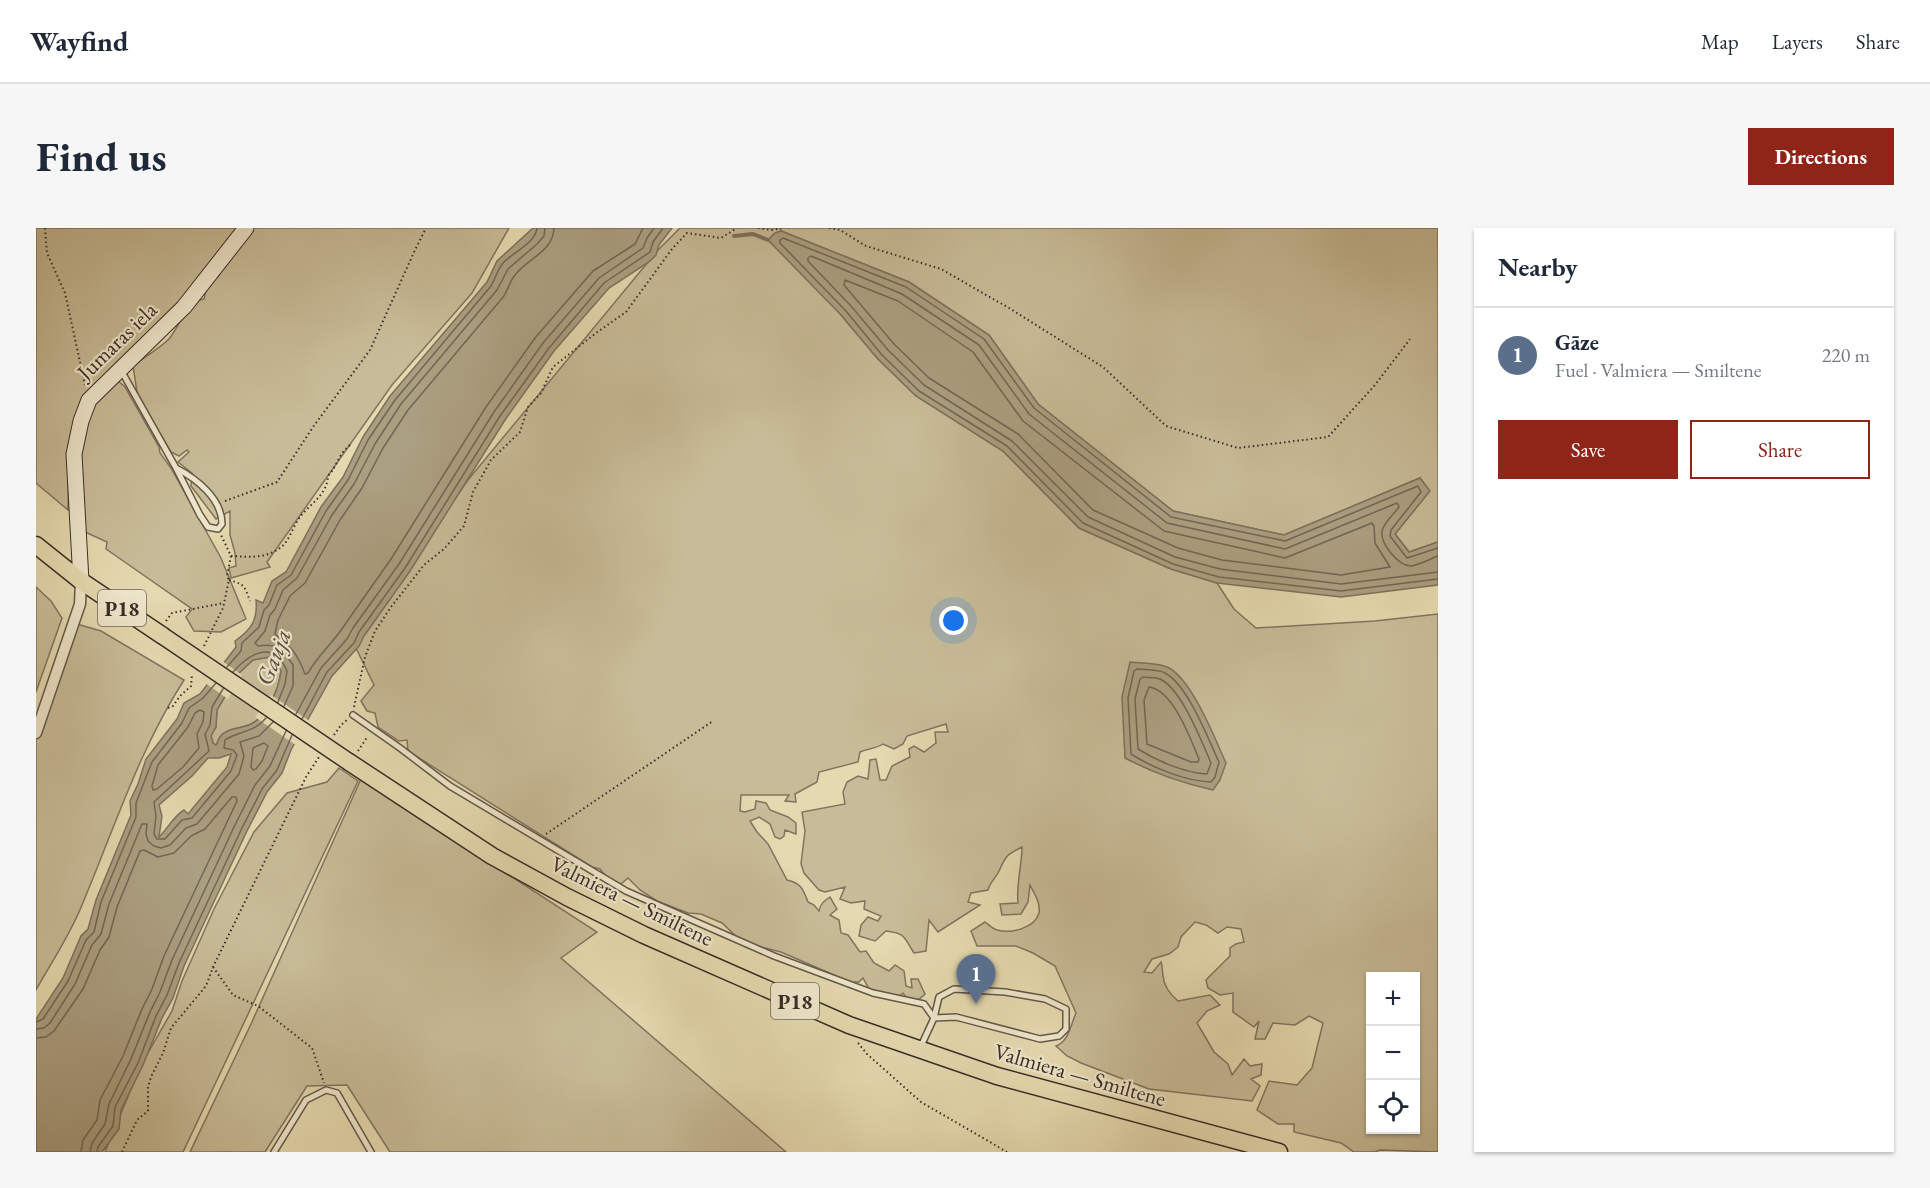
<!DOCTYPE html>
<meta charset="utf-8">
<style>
body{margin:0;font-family:"EB Garamond",serif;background:#f6f6f7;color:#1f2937}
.controls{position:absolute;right:18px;bottom:18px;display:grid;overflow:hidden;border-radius:0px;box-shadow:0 2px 4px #0004}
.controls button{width:54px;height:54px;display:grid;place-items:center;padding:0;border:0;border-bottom:2px solid #e0e1e3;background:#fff;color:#1f2937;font:30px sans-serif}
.you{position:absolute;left:918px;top:393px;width:21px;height:21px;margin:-15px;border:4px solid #fff;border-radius:50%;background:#1a73e8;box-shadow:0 0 0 9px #1a73e833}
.badge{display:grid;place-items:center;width:39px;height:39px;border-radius:50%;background:#8f2418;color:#fff;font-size:20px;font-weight:700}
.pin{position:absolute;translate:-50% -50px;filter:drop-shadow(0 2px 3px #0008)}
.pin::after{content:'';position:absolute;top:32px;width:21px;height:18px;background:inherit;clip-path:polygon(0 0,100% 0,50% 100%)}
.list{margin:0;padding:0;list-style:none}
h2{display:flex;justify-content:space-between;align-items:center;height:78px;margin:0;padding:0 24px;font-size:26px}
h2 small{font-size:20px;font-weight:400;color:#747a83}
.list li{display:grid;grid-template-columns:39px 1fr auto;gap:18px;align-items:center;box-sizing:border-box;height:96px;padding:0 24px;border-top:2px solid #e0e1e3}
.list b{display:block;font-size:22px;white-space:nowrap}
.list p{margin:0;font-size:20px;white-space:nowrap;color:#747a83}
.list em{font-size:20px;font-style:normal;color:#747a83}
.actions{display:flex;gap:12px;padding:18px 24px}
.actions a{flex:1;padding:14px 0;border:2px solid #8f2418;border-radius:0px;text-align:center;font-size:21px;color:#8f2418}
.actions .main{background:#8f2418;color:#fff}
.icon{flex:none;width:33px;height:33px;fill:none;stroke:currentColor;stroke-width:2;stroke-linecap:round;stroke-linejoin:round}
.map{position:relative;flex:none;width:1402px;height:924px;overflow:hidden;border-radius:0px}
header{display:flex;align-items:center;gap:36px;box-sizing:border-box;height:84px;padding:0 30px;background:#fff;border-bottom:2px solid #e0e1e3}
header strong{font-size:28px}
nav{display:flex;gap:33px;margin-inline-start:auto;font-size:21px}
.intro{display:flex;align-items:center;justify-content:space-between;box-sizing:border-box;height:144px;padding:0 36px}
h1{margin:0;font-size:42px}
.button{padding:15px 27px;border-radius:0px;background:#8f2418;color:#fff;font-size:21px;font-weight:700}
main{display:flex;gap:36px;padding:0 36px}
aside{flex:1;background:#fff;border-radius:0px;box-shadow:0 2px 4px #0004}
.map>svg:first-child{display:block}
.green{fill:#c8bc98;stroke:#807460;stroke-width:1.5;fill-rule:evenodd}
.water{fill:#ab9f81;stroke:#7d715d;stroke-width:1.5;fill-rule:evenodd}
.pier{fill:#e5d9af}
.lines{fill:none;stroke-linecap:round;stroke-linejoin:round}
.shore{stroke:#726654;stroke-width:1.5}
.stream{stroke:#7d715d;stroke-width:4}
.lane-casing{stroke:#645849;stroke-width:8}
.street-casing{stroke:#645849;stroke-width:13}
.secondary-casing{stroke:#392d27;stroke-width:17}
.primary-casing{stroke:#392d27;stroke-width:19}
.path{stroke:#392d27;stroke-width:2;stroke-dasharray:1.5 3;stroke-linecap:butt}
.lane{stroke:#eee6cb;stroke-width:5}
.street{stroke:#eee6cb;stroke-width:10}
.secondary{stroke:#eee6cb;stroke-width:15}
.primary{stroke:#e5d9af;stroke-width:16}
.primary-bridge-casing{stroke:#392d27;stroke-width:19;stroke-linecap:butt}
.primary-bridge{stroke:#e5d9af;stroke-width:16}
.labels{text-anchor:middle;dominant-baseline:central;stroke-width:4.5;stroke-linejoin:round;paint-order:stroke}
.shield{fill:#eee6cb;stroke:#6f6458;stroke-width:1.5}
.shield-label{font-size:21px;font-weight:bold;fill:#392d27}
.street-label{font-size:22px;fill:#392d27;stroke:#eee6cb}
.water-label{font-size:24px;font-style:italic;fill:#564a3e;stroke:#eee6cb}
</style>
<header>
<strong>Wayfind</strong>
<nav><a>Map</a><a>Layers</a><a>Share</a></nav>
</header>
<div class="intro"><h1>Find us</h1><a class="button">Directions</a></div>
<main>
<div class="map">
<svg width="1402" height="924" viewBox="0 0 1402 924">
<rect width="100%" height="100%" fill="#e5d9af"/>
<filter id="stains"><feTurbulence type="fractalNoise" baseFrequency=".00333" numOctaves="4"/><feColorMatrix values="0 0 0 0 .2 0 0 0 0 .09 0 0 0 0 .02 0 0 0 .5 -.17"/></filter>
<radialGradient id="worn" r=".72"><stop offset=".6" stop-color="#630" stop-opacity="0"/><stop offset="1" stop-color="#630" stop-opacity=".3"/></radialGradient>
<path class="green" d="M0,0H202L159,68L57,159L33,225L32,282L0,255Z
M212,0H473L436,65L356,157L231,334L234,339L195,350L193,340L200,338L199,325L194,307V283L180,291L155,258L156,245L142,234L153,224L151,222L143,228L135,224L102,170L97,138C108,129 123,121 133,111C143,99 150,74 168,71L171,58L183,47L188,34Z
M644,0H1402V314L1373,324L1359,306L1393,263L1384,250L1248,307L1137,283L1002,176L953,107L873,54L745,3L805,87L842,131L880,168L967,223L1043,300L1135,341L1181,355L1198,381L1220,400L1339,393L1402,386V924L1344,922L1339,924H1318L1305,915L1258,904V896H1242L1221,882L1233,853L1261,857L1276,840L1287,795L1273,788L1259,797L1237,795L1229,811H1219L1223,793L1218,799L1197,784V765L1184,767L1172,760L1170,752L1194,728V720L1200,716L1208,714L1205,701L1191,699L1182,705L1170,697L1159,694L1145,709L1142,719L1133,726L1116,731L1108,744L1116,745L1125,734C1127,740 1126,742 1127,748C1128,759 1135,767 1142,773L1174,767L1184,777L1171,783L1161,795L1178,824L1192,836L1196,847L1208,831L1214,838L1226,836L1225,847L1215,851L1224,858L1216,873L1113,861L1045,835L1031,828L1020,818C1033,813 1035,796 1040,785L1019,738L997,725L980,718H941L935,703L949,694C953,697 957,701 961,702C975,706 999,700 1003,685C1005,675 998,665 994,657L992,674L985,686L966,687L964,676L982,675C980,656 986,637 986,619C972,626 970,627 964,641C961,649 955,652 952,662L935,665L932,674L944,677L902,704L893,692L890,723L878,725C868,710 870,705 850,703L839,713L823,708L825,697L832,689L842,693L845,688L828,681L829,673L815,675L804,671L809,659L789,664L783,662L768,645L765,636L769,603L766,584L809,576L807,564L811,554L822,548L832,551L834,532L840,531L844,552H850L856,538L874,529L873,521L878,518L888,524L900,515L899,504H912L910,496L871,508L867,516L858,521L847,516C840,521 832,520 824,524L822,534L783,544L781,554L759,566L760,574L749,573L753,567H705L704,583L709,584L719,581L720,573L730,575L734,582L752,589L760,595V606L749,602L748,608L744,611L739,609L734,596L723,589L714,593L721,604L732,616L751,652C765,655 767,661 772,674L778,677L783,683C784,676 788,673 794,669L801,681L794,687L803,692L805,705L812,707L824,724L830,723L838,735L853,743L859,737L868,743L870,758L876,760L875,751H882L889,766L881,773L872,772L867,765L862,769L833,761L827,750L823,754H814L745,724L725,719L704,712L686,695L665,686L652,685L621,673L604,662L592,650L585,656L572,651L564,641L556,639L372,523L371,512L363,513L342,499L339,485L331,483L325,473L338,457L318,416L432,252L622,22ZM1334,748H1380V902H1334Z
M81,152L89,159L123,219L124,225L135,240L185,330L210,391L185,404L158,403L150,389L156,381L70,321L71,314L49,304L43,215L54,183L66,163Z
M0,359L15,373L26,390L0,464Z
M34,394L65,403L148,452C103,522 78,601 46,677C34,707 15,735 0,762V494Z
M233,429L245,443C243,460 232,488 215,496C206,501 191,499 184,509C182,511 182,515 180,517L177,515L175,508L180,499L181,482L202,446L217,432Z
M303,540L322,553L147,924H69L105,837L136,783L146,753L178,681L218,604L251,565L291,554Z
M325,551L561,704L525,730L750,924H354L311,857L271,858L229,924H154L215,796Z"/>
<path class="water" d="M497,0H636L623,17L620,27L613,34L573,60L518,123L469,192L374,343L328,408L323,418L296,448L255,522L246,545L231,564L210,605L148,738L137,770L126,790L107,837L85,882L83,901L66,924H0V791L27,750L45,708L52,701L60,672L95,587L94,573L102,556L110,531L141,491L148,475L164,466L200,419L199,413C215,402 222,392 220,372L227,375L236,353L250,344L285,279L307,249L327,209L354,168L451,54L461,33ZM234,429L245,443C243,460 232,488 215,496C206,501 191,499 184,509C182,511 182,515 180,517L177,515L175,508L180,499L181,482L202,446L217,432ZM195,526L191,539L152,586L148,582C138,588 132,600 123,609L126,588L123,577L156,548L172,530H183Z
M745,3L873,54L953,107L1002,176L1137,283L1248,307L1384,250L1394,263L1359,306L1373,324L1402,314V357L1305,369L1181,355L1135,341L1043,300L967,223L880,168L842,131L805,87L732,12L739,5Z
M1094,434C1103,435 1123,435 1131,439C1155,449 1179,511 1190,535L1184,552L1177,562C1146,555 1117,545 1089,530L1086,469Z"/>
<path class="pier" d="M185,432L206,447L192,471L169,455Z
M235,467L275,494L261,518L219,489Z"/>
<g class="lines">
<path class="shore" d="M518,0C517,24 492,30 479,47C474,53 472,61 468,68L372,182L347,220L326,260L304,292L269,355L254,368L242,392L239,406C256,420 261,425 269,446L272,445C282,427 299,413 310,395L355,331L450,179L499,110L557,43L599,16L607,0
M809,52L862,73L937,124L987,193L1128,303L1249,330L1336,295L1338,298L1339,315L1354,339L1305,347L1186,332L1142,320L1057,282L982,206L893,150L858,116L808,57Z
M1402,320L1371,330L1354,308L1355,302L1385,264L1382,258L1249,313L1135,289L998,180L948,111L870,59L747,10L744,12V15L810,83L846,127L883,163L971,218L1047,295L1137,336L1183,349L1305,363L1402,351
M1402,328C1394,331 1383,337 1375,338C1362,338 1344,315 1346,303C1348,294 1358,286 1363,279L1361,275L1249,321L1131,295L993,186L943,117L866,66L775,28L772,30V33L815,78L852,122L888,157L976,213L1052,289L1139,329L1184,341L1305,356L1402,344
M191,439L205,423L206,415L223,399L228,382L233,377L241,357L255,347L290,283L312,252L332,212L359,172L455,58C459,51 462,41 467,35C477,24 499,16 501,0
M1101,441C1109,442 1122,441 1129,445C1152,457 1172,511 1183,534L1179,549L1175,554C1149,553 1117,540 1095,526L1092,470L1098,443Z
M197,444C214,425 238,411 251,443L249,456L242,474
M1107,449C1112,450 1121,449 1126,452C1146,463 1166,514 1175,535L1171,546C1149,545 1121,533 1102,521L1099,471L1104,451Z
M1113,459C1137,462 1154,510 1163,531L1162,534H1155L1111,516L1108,472Z
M187,461L176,479L174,497L169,506L173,523L118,574L120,588L118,606L121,611H129L146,592L156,590L195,543L201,527L197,522L188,520L189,512C204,502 218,505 230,490
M248,478L257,458V437C246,421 242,415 222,418L219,415L229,403L234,387L239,381L247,362L261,350L296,287L318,256L339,216L365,176L461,62L472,41L501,16L508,8L509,0
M164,482L168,484L167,494L161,506L163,520L147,539L121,561L117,562L116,558L122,537L152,499L159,485Z
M260,486L285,440L311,411L317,400L363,336L458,184L507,115L563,50L607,20L611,10L618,0
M266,491L291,444L318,415L323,404L369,340L464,188L513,120L568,55L614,24L617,14L627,0
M228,515L232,518L226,533L220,541L217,542L215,539L217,520Z
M0,794L7,791L32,753L50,712L58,704L65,674L100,589V575L116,534L146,495L153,480L167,470L180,455
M0,801L8,800L14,795L39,756L56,717L65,706L73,676L106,596H111L110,606L112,613L118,618L125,620L134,617L150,600L161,596L203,546L208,528L204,514L223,508L237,494
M0,810L10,809L18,803L47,761L64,722L73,709L81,679L104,623L108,622L122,629L138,625L155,608L169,601L196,569H200L201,573L128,728L116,761L106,781L87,828L64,872L61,892L47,912L45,924
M54,924L56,915L69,896L73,876L95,831L114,784L124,764L136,732L198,599L219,557L234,538L250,503
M61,924L62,919L77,898L79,879L102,835L120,788L131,767L143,735L205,602L226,561L241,542L256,507"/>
<path class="stream" d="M698,8L717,6L732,12"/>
<g class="lane-casing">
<path id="lane" d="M86,144L140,240C161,251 186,271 186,296L182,301L172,299L164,287L140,240
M317,487L364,520L414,558L590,663L738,728L837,765L888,776L898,790
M885,818L898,790L920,789L1004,811L1023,808L1030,801V781L1009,771L969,764L918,761L903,769L898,790
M238,924L270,872L290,862L301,865L335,924"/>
</g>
<g class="street-casing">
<path id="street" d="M0,505L44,376L45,353"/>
</g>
<g class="secondary-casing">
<path id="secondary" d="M45,353L38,226L45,193L53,172L148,79L210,0"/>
</g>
<g class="primary-casing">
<path id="primary" d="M0,317L45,353L127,408
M313,534L456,628L531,669L608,707L813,797L961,848L1243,924"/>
</g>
<path class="path" d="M9,0L11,25L29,65L49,157
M722,0L735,2L747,0
M793,0L804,2L830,18L905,41L973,80L1067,139L1130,198L1202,220L1292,209L1339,157L1374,111
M189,273L241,254L277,199L334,122L379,22L390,0
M195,328C213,329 228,331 244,320C253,314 257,298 264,289C274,276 291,267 292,248C302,237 301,228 314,217
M193,352C210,357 208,358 214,373
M130,393L136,385L188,375
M168,418L187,380L193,352L191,348L195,328L185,307
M318,479L329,429L339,403L355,379L388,337L408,321L428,298L437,264L455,232L484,204L492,179L505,165L517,139L560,105L590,84L636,21L651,5L685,10L701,0
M132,480L137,478L144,468L155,458L156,446
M298,507L305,497L312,491
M322,523L332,508
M510,606L677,493
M177,739L197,767L222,778L276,820L288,855
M822,815L831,826L885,874L971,924
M86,924L101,892L112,883V859L115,849L127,825L135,800L170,758L177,739L270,549L283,529"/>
<use href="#lane" class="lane"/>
<use href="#street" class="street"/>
<use href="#secondary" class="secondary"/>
<use href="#primary" class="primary"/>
<g class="primary-bridge-casing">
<path id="primary-bridge" d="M127,408L313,534"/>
</g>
<use href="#primary-bridge" class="primary-bridge"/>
</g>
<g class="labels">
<g class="shield">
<rect x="62" y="362" width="48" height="36" rx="4.5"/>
<rect x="735" y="755" width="48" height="36" rx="4.5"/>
</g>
<g class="shield-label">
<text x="86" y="380">P18</text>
<text x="759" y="773">P18</text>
</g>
<g class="street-label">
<text transform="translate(81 113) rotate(-44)">Jumaras iela</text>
<text transform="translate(596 673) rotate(26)">Valmiera — Smiltene</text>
<text transform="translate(1044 847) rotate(16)">Valmiera — Smiltene</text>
</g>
<g class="water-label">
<text transform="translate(237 429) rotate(-69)">Gauja</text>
</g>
</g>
<rect width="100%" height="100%" filter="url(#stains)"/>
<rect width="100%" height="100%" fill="url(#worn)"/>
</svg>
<div class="controls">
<button>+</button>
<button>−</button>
<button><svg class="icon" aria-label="locate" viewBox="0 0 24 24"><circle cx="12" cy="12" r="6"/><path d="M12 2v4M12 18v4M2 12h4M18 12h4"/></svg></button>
</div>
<div class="you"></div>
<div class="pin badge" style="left:940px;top:776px;background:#5c6f8a">1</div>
</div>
<aside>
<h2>Nearby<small></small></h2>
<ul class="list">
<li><span class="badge" style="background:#5c6f8a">1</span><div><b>Gāze</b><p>Fuel · Valmiera — Smiltene</p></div><em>220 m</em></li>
</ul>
<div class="actions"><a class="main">Save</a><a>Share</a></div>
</aside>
</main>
